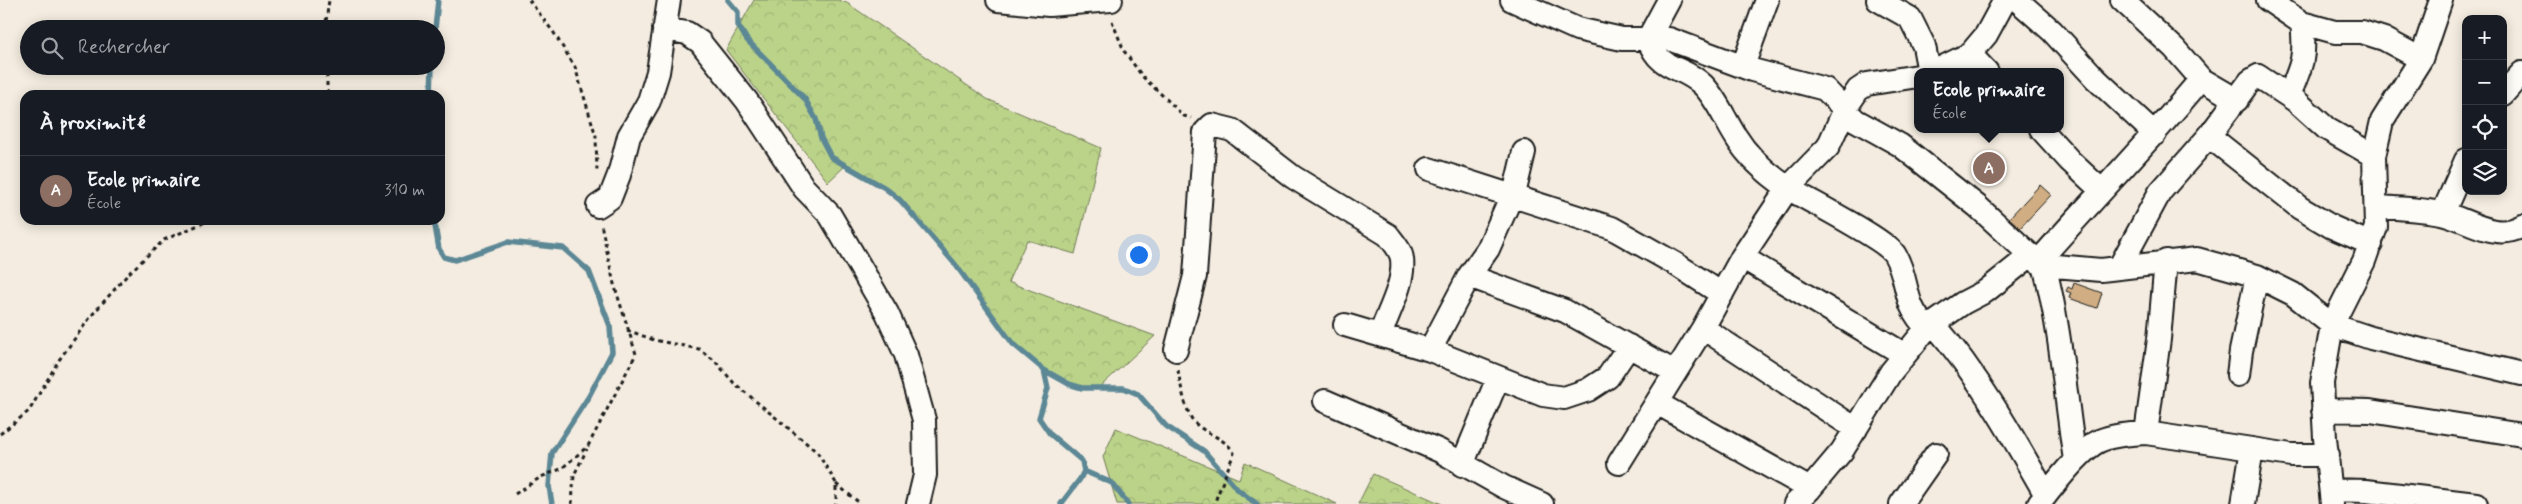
<!DOCTYPE html>
<html lang="fr">
<meta charset="utf-8">
<style>
body{margin:0;font-family:Mynerve,sans-serif;background:#242831;color:#f1f3f6}
.controls{position:absolute;right:15px;top:15px;display:grid;overflow:hidden;border-radius:10px;box-shadow:0 2px 12px #0003}
.controls button{width:45px;height:45px;display:grid;place-items:center;padding:0;border:0;border-bottom:1px solid #363941;background:#171b24;color:#f1f3f6;font:25px sans-serif}
.you{position:absolute;left:1138px;top:254px;width:18px;height:18px;margin:-12px;border:4px solid #fff;border-radius:50%;background:#1a73e8;box-shadow:0 0 0 8px #1a73e833}
.badge{display:grid;place-items:center;width:32px;height:32px;border-radius:50%;background:#db2777;color:#fff;font-size:16px;font-weight:700}
.pin{position:absolute;translate:-50% -50%;border:2px solid #fff;box-shadow:0 1px 5px #0006}
.popup{position:absolute;left:1914px;top:68px;width:150px;height:65px;box-sizing:border-box;display:grid;place-content:center;border-radius:10px;background:#171b24;filter:drop-shadow(0 1px 4px #0005);font-size:16px;white-space:nowrap;color:#9ea1a6}
.popup b{font-size:19px;color:#f1f3f6}
.popup::after{content:'';position:absolute;left:50%;top:100%;margin-left:-10px;border:10px solid transparent;border-top-color:#171b24}
.list{margin:0;padding:0;list-style:none}
h2{display:flex;justify-content:space-between;align-items:center;height:65px;margin:0;padding:0 20px;font-size:21px}
h2 small{font-size:16px;font-weight:400;color:#9ea1a6}
.list li{display:grid;grid-template-columns:32px 1fr auto;gap:15px;align-items:center;box-sizing:border-box;height:70px;padding:0 20px;border-top:1px solid #363941}
.list b{display:block;font-size:19px;white-space:nowrap}
.list p{margin:0;font-size:16px;white-space:nowrap;color:#9ea1a6}
.list em{font-size:16px;font-style:normal;color:#9ea1a6}
.icon{flex:none;width:28px;height:28px;fill:none;stroke:currentColor;stroke-width:2;stroke-linecap:round;stroke-linejoin:round}
.map{position:relative;flex:none;width:2522px;height:504px;overflow:hidden}
.search{position:absolute;background:#171b24;box-shadow:0 2px 12px #0003;left:20px;top:20px;width:425px;height:55px;display:flex;align-items:center;gap:12px;box-sizing:border-box;padding:0 18px;border-radius:28px;color:#9ea1a6;font-size:19px}
.panel{position:absolute;background:#171b24;box-shadow:0 2px 12px #0003;left:20px;top:90px;width:425px;height:135px;border-radius:15px}
.map>svg:first-child{display:block}
.forest{fill:url(#forest-crowns);stroke:#6c7852}
.lines{fill:none;stroke-linecap:round;stroke-linejoin:round}
.stream{stroke:#5b8795;stroke-width:5.5}
.building{fill:#d0ad82;stroke:#1c1c1c}
.minor-casing{stroke:#1c1c1c;stroke-width:26}
.path{stroke:#1c1c1c;stroke-width:3;stroke-dasharray:4 4;stroke-linecap:butt}
.minor{stroke:#fdfcf7;stroke-width:22}
</style>
<div class="map">
<svg width="2522" height="504" viewBox="0 0 2522 504">
<defs>
<pattern id="forest-crowns" width="20" height="18" patternUnits="userSpaceOnUse" patternTransform="scale(1.25)"><rect width="20" height="18" fill="#bbd389"/><path d="M2 6a3 3 0 1 1 6 0M12 15a3 3 0 1 1 6 0" fill="none" stroke="#a0b576"/></pattern>
</defs>
<rect width="100%" height="100%" fill="#f4ece0"/>
<filter id="ink" filterUnits="userSpaceOnUse"><feTurbulence type="fractalNoise" baseFrequency=".02" numOctaves="2"/><feDisplacementMap in="SourceGraphic" scale="10" xChannelSelector="R" yChannelSelector="G"/><feConvolveMatrix kernelMatrix="1 2 1 2 8 2 1 2 1" color-interpolation-filters="sRGB"/></filter>
<g filter="url(#ink)">
<path class="forest" d="M754,0H838L847,3L987,99L1101,148L1075,254L1027,240L1008,282L1155,336L1100,387L1082,388L1069,384L1044,370L1013,344L955,264L900,200L885,188L845,166L828,182L726,50Z
M1116,428L1239,479L1245,462L1337,504H1117L1103,457Z
M1373,474L1442,504H1358Z"/>
<g class="lines">
<path class="stream" d="M728,0L738,12V25L747,40L805,99L816,119L821,138L831,157L885,188L900,200L955,264L1013,344L1044,370L1069,384L1082,388H1124L1138,394L1166,426L1204,451L1238,490L1257,504
M435,29L438,0
M431,95L432,66
M434,220L439,249L444,257L455,260L508,242L563,248L589,271L610,326L612,352L589,396L552,453L549,486L552,504
M1044,370L1048,388L1039,418L1050,434L1082,461L1084,471L1080,479L1061,504
M1084,471L1112,483L1128,504"/>
</g>
<path class="building" d="M1979,129H1993V130L1985,137Z
M2040,185L2051,195L2020,228L2009,218Z
M2074,283L2102,293L2097,308L2069,298L2071,293L2066,291L2068,287L2072,289Z"/>
<g class="lines">
<g class="minor-casing">
<path id="minor" d="M998,0L1049,5L1111,0
M1512,0L1577,29L1622,39H1669L1752,70L1825,89L1855,120L1900,145L1977,206L2038,262L2044,265L2101,270L2197,259L2257,276L2293,294L2332,325L2371,338L2522,374
M1669,0L1648,39C1661,73 1681,64 1703,85C1717,99 1725,120 1736,137C1748,157 1769,175 1788,188L1828,147L1845,109L1858,90L1867,84L1918,76
M1878,0L1910,18L1924,46L1929,72
M2017,0L2052,31L2096,79L2155,134
M2122,0L2174,48L2201,79
M2268,0L2302,23L2335,32H2362L2384,39L2421,59
M664,29L687,33L700,42L747,101L804,188L830,215L887,313L906,355L924,420L925,475L918,504
M1970,54L1987,72
M1743,66L1767,0
M1933,72L1970,54L1986,35L2005,0
M2503,94L2522,73
M2289,95C2302,65 2306,56 2302,23
M2041,129L2070,161L2101,190
M2209,136L2300,208L2332,227L2371,244
M1429,169L1612,228L1674,263L1722,294
M598,206L610,198L619,175L629,136L649,101L658,72L669,0
M2376,207C2398,208 2420,209 2441,213C2467,218 2494,242 2522,226
M2443,213L2466,160
M1742,257L1905,355
M2038,262C2092,200 2149,142 2201,79L2237,100
M2044,265C2061,329 2065,395 2075,460
M2119,268L2160,192L2209,136L2250,81L2258,76L2296,101L2327,129L2374,156
M1469,276L1565,311L1675,372
M1933,323C1978,375 2012,435 2046,495
M1345,325L1430,350L1469,276L1488,249L1516,186L1524,152
M1703,328L1856,429
M1176,350L1195,276L1205,132L1212,125L1232,130L1293,177L1388,235C1393,242 1401,250 1402,259C1405,283 1388,312 1380,335
M1430,350L1543,395L1564,398L1588,390L1608,377L1629,346
M2238,375L2241,351L2257,276
M1325,401L1440,451L1504,487L1542,504
M1657,403L1810,489
M2323,410L2370,411L2522,435
M2146,433L2159,339L2166,261
M1619,463L1703,328L1742,257L1788,188C1807,200 1887,240 1895,255C1910,282 1902,304 1927,328
M1462,465L1498,378
M2331,490L2366,491L2476,504
M1795,504L1810,489L1842,451L1891,372L1927,328L1963,303L1986,291L2031,255
M1901,504L1936,454
M2039,504C2052,487 2081,449 2099,441C2113,435 2130,434 2146,433L2291,455H2328
M2243,504L2252,449
M2332,504L2325,438L2322,383L2332,325L2364,261L2376,227L2374,156L2382,121L2421,59L2441,0"/>
</g>
<path class="path" d="M529,0L554,33L575,67L596,136L597,173
M1112,21L1124,51L1142,76L1184,116L1191,118
M325,29L329,0
M327,66V95
M627,330L654,340L699,349L714,360L734,383L817,452L836,483V504
M1178,370C1180,383 1186,413 1194,422C1206,435 1225,437 1234,453L1214,504
M0,434L29,411L59,360L92,315L129,273L164,240L210,220
M836,484L861,504
M515,494L541,477L561,469L588,446L636,354L614,284L601,224
M572,504L574,475L587,449"/>
<use href="#minor" class="minor"/>
</g>
</g>
</svg>
<div class="controls">
<button>+</button>
<button>−</button>
<button><svg class="icon" aria-label="locate" viewBox="0 0 24 24"><circle cx="12" cy="12" r="6"/><path d="M12 2v4M12 18v4M2 12h4M18 12h4"/></svg></button>
<button><svg class="icon" aria-label="layers" viewBox="0 0 24 24"><path d="M12 4l9 5-9 5-9-5zM3 14l9 5 9-5"/></svg></button>
</div>
<div class="you"></div>
<div class="pin badge" style="left:1989px;top:168px;background:#8d6e63">A</div>
<div class="popup"><b>Ecole primaire</b>École</div>
<div class="search"><svg class="icon" aria-label="search" viewBox="0 0 24 24"><circle cx="10" cy="10" r="6"/><path d="M15 15l6 6"/></svg>Rechercher</div>
<section class="panel">
<h2>À proximité<small></small></h2>
<ul class="list">
<li><span class="badge" style="background:#8d6e63">A</span><div><b>Ecole primaire</b><p>École</p></div><em>310 m</em></li>
</ul>
</section>
</div>
